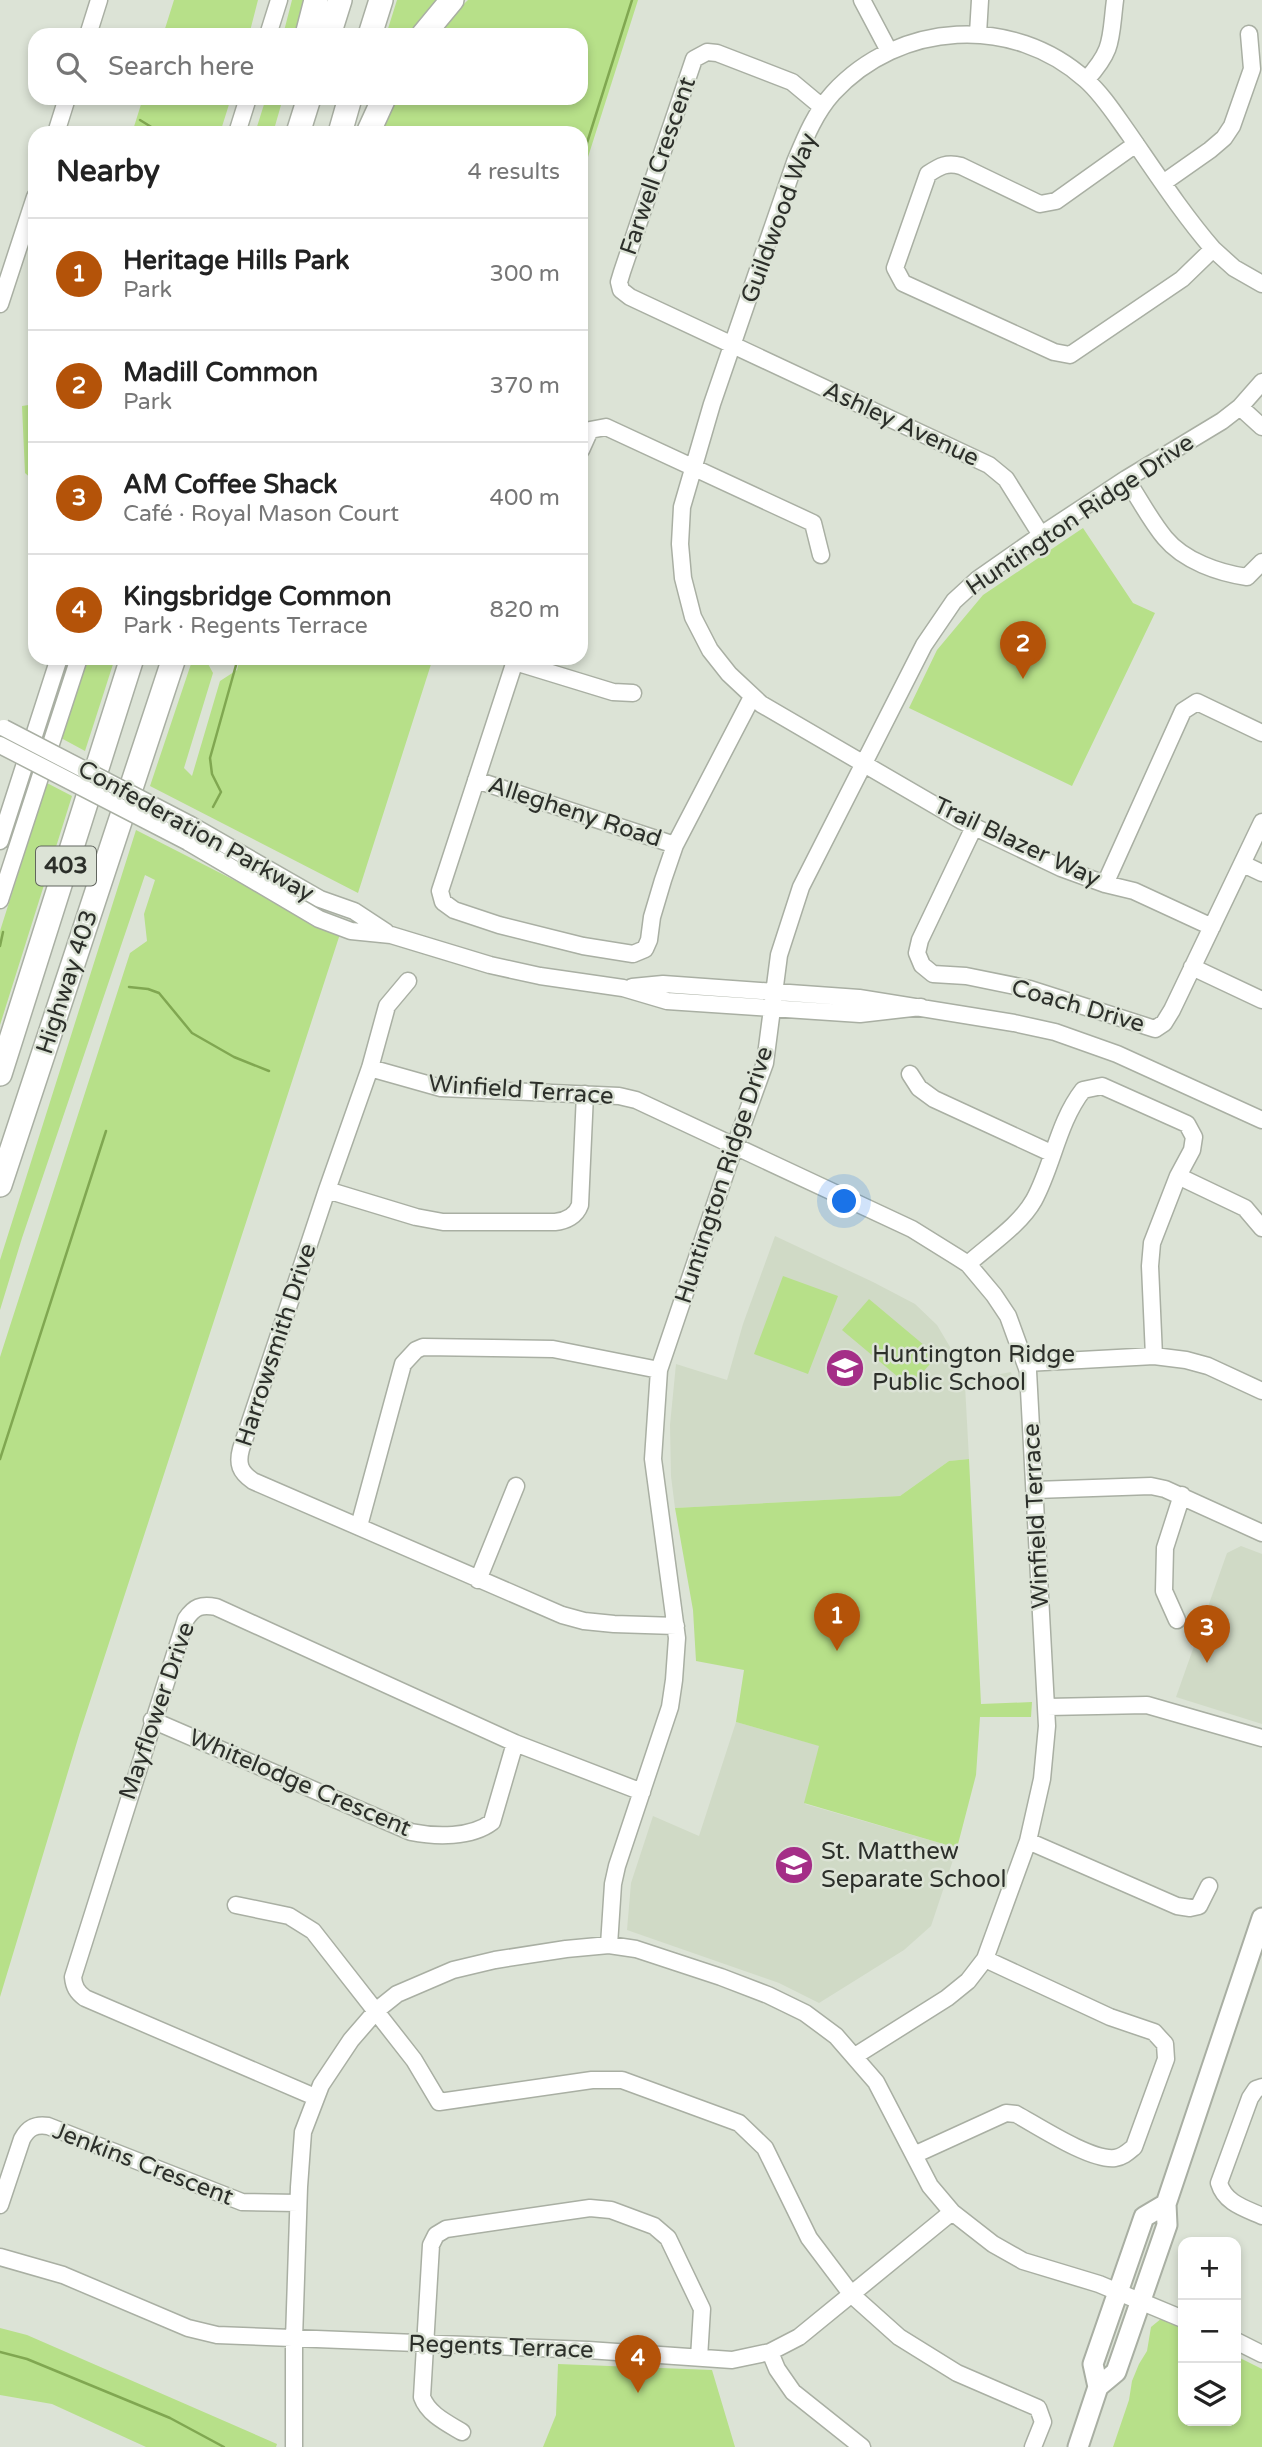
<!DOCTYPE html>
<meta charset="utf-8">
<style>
body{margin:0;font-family:"Varela Round",sans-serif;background:#f6f6f6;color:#222}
.controls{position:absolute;right:21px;bottom:21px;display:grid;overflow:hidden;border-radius:14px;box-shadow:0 4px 10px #0003}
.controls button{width:63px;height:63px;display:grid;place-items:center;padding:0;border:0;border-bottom:2px solid #e0e0e0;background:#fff;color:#222;font:35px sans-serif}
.you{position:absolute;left:845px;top:1202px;width:24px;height:24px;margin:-18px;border:5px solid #fff;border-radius:50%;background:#1a73e8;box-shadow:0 0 0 10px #1a73e833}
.badge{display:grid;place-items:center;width:46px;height:46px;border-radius:50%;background:#b45309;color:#fff;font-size:23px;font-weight:700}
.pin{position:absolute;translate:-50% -58px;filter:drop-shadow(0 2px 4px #0008)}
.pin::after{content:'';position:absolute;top:37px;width:24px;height:21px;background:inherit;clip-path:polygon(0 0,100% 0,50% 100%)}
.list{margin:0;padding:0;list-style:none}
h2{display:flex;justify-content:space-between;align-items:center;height:91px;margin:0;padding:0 28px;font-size:30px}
h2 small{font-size:23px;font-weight:400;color:#767676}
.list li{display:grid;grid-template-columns:46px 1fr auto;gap:21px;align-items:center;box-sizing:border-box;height:112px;padding:0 28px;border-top:2px solid #e0e0e0}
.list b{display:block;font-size:26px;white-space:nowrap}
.list p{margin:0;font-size:23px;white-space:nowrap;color:#767676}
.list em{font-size:23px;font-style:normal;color:#767676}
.icon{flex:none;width:38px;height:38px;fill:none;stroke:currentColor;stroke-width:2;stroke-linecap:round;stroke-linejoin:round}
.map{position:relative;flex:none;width:1262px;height:2447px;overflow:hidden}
.search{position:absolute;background:#fff;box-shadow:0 4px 10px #0003;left:28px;top:28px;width:560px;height:77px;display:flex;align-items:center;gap:18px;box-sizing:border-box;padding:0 24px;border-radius:21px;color:#767676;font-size:26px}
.panel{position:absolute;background:#fff;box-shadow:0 4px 10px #0003;left:28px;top:126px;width:560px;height:539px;border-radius:21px}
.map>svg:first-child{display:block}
.built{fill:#d0dac6}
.green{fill:#b7e089}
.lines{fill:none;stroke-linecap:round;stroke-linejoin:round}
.stream{stroke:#80a751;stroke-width:2.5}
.minor-casing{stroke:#a9afa3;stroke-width:19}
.major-casing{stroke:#a9afa3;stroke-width:23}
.highway-casing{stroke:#a9afa3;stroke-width:26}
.minor{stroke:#fff;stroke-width:16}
.major{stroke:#fff;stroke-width:19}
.highway{stroke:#fff;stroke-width:23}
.minor-bridge-casing{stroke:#a9afa3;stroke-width:19;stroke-linecap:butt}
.minor-bridge{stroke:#fff;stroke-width:16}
.labels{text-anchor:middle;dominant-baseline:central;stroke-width:5;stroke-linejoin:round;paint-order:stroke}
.shield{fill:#dce3d6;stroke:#61655e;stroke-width:2}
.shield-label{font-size:23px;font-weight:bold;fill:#2c2f2a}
.street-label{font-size:24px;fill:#2c2f2a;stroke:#dce3d6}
.poi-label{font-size:24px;fill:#2c2f2a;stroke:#dce3d6;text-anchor:start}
</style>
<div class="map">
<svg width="1262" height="2447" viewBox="0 0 1262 2447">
<rect width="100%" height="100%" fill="#dce3d6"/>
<path class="built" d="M775,1236L873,1282L915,1304L937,1325L953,1352L964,1381L1011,1372L1012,1376L965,1385L969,1459L949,1461L900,1496L675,1508L671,1476L670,1425L676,1364L727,1380L743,1324Z
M1241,1546L1262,1554V1724L1176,1697L1227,1553Z
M736,1722L820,1746L805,1804L957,1848L931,1926L904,1950L819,2003L779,1983L627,1930L631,1883L653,1816L699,1836Z"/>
<path class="green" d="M174,0H258L249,35H163Z
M292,0H308L300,35H283Z
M397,0H441L418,23L410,35H386Z
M468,0H638L581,179V133H379L395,98H581V35H435L442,25Z
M143,98H231L220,133H132Z
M266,98H283L273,133H255Z
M35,404V482L25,473L22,406Z
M1083,528L1133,603L1155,613L1072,786L909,708L937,650L983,595Z
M87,658H115L85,751L61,738Z
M193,658H208L207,662L213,673L184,768L192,776L220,681L237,670L240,658H433L358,893L150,786Z
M47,783L72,796L0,1025V931Z
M136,830L340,934L80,1732L0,1997V1357L130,953L147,941L144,914L155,880L145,875L22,1238L0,1310V1260Z
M783,1276L838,1296L808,1374L754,1354Z
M869,1299L937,1356L910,1387L842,1330Z
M969,1459L981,1704L1032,1702L1031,1717H980L976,1775L957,1848L804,1803L819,1746L736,1722L744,1670L696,1661L693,1610L675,1508L900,1496L949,1461Z
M1162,2318L1183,2329V2421H1236V2356L1262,2369V2447H1113L1129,2400L1132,2381L1139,2364L1147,2351L1151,2327Z
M0,2328L27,2335L277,2444L276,2447H146L52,2404L0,2395Z
M558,2364L712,2370L735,2447H543L556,2415Z"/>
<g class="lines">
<path class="stream" d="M140,120L161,133
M581,162L632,0
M213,807L221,792L212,774L210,758L238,658
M0,946L3,932
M129,987L148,989L159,993L192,1033L234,1057L269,1071
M0,1459L106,1131
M0,2352L27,2359L170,2418L224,2447"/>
<g class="minor-casing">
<path id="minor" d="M862,0L889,51
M978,34L980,0
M88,35L99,0
M268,35L279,0
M1086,80C1114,49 1110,40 1115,0
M822,107L792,82L717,53L707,52L694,59L622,272L619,282L621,290L630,297L989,465L1006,479L1041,535
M56,133L67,98
M237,133L248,98
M1136,144L1056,201L1040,204L961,166C947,162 940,166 928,174L895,268L903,283L1054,352L1070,355L1182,279L1213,249
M1163,183L1210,150L1224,138L1232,126L1252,69L1249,34
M0,304L35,197
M1240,407L1262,427
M581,450L590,430L606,427L813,523L821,555
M1126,479C1139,498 1150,520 1165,538C1184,561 1219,573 1247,577L1262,562
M516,658L440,891L443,902L454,910L499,925L583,946L633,954L645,949L649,940L652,917L663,880L675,845L752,697
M515,662L613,692L633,693
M476,780L675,845
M191,825L320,899L354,911L386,932
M974,827L920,940L917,953L922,965L933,974L966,976L1030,989L1155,1029L1164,1023L1172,1010L1262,822
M0,841L59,658
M188,842L319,919L351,931L391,935L490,965L540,976L623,988L667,1001L860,1014L921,1007
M1243,864L1262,873
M1105,884L1183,711L1197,702L1262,733
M0,900L79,658
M1212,927L1134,891L1105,884L1061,868L962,821L761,704L729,674L710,650L693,617L683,578L680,544L682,507L712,404L795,162C805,138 815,113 833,93C899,21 1013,14 1086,80C1103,95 1116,116 1129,134C1156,173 1182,213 1213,249L1234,268L1262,284
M1192,967L1262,1000
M408,981L387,1006L370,1068L327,1190L241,1449C237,1464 240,1472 253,1481L562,1615L584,1621L614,1624L676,1626
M632,987L663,984L859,998L1014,1023L1055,1032L1117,1054L1262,1120
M370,1068L441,1088L619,1096L636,1100L912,1229L957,1257L968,1264L994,1295L1008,1316L1028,1371L1047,1726L1042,1779L1028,1841L985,1959L968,1981L947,1998L855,2056
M910,1074L919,1088L934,1099L1051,1153
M1178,1176L1245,1208L1262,1228
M327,1190L416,1217L443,1222H555C566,1221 576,1216 580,1205L585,1094
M968,1264C989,1245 1020,1225 1034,1200C1053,1165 1058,1122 1083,1090L1102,1086L1187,1124L1194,1137L1192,1150L1178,1176L1152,1243L1150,1266L1154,1356
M1026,1363L1154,1356L1186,1360L1208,1366L1262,1391
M1035,1490L1151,1486L1165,1489L1262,1533
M359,1526L403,1364L416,1350L423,1347L553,1349L659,1370
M478,1580L516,1486
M1177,1620L1164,1591L1165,1548L1182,1495
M1047,1707L1147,1705L1262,1738
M152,1720L411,1832C436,1837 471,1838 492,1822L515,1743
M1028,1841L1177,1906L1190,1908L1199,1906L1209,1886
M236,1905L289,1916L313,1931L414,2060L439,2102L592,2080H622L739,2123L765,2148L809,2238L852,2295L899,2337L957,2373L1038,2408L1043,2422L1033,2447
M609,1945L613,1884L617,1866L670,1707L674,1680L677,1638L653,1459L659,1370L731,1157L765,1063L779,955L801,887L924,645L954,601L978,579L1041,535L1126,479L1222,421L1240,407L1262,382
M1262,2087L1256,2089L1250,2098L1219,2183C1225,2203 1244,2208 1262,2216
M315,2097L85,1998C77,1992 74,1987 73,1977L186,1619C194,1607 201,1604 216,1607L515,1743L642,1792
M914,2155L1006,2113L1016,2114C1038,2126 1091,2161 1115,2158C1123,2157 1128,2152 1134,2147L1166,2059L1165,2044L1154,2032L1110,2017L985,1959
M0,2205L22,2139C28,2128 35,2124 48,2126L242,2202L298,2203
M0,2257L63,2275L188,2328L217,2335L588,2350L732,2360L770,2352L799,2337L952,2212
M1236,2341L1262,2354
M770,2352L777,2369L793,2392L862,2447
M462,2432C447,2423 428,2414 422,2397L431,2245L436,2235L446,2229L590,2208L611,2210L654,2226L668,2238L702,2309L699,2358
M294,2447V2339L299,2187L303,2132L321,2085L351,2040L377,2010L397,1994L453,1970L495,1960L566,1949L609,1945L636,1949L721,1977L768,1995L805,2013L836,2036L876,2082L930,2186L952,2212L993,2244L1023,2261L1099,2284L1183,2319"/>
</g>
<g class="major-casing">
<path id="major" d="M1098,2387L1093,2364L1144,2217L1166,2204
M1078,2447L1098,2387L1116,2372L1167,2225L1166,2204L1262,1918"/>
</g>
<g class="highway-casing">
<path id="highway" d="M307,35L316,0
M329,35L340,0
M370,35L381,0
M423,35L452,0
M298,133L309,98
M340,133L350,98
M368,133L384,98
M0,1074L132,658
M0,1185L174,658"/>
</g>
<use href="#minor" class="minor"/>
<use href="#major" class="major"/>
<use href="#highway" class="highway"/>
<g class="minor-bridge-casing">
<path id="minor-bridge" d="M4,728L191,825
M0,745L188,842"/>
</g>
<use href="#minor-bridge" class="minor-bridge"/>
</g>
<defs>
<g id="school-disc" transform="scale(2.0125)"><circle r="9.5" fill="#a42e87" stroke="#dce3d6"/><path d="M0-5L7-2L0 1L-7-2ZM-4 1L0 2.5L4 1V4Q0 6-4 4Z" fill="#fff"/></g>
</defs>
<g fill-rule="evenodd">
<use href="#school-disc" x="845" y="1368"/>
<use href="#school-disc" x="794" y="1865"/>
</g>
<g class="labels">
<rect class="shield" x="36" y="846.5" width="60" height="39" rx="5"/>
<g class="shield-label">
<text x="66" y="866">403</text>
</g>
<g class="street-label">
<text transform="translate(658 166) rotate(-71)">Farwell Crescent</text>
<text transform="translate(779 218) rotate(-70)">Guildwood Way</text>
<text transform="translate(901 424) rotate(25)">Ashley Avenue</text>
<text transform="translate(1080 515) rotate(-34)">Huntington Ridge Drive</text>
<text transform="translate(575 812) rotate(18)">Allegheny Road</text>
<text transform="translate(196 831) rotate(29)">Confederation Parkway</text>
<text transform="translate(1017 842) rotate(25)">Trail Blazer Way</text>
<text transform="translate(67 982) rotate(-72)">Highway 403</text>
<text transform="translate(1078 1006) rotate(16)">Coach Drive</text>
<text transform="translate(521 1090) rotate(4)">Winfield Terrace</text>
<text transform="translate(724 1175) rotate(-72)">Huntington Ridge Drive</text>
<text transform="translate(276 1345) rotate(-72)">Harrowsmith Drive</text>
<text transform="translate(1036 1516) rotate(-93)">Winfield Terrace</text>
<text transform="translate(157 1711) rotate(-71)">Mayflower Drive</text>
<text transform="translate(300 1783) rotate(23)">Whitelodge Crescent</text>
<text transform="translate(143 2164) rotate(21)">Jenkins Crescent</text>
<text transform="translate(501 2347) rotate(2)">Regents Terrace</text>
</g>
<g class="poi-label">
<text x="872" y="1354">Huntington Ridge<tspan x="872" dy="28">Public School</tspan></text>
<text x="821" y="1851">St. Matthew<tspan x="821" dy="28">Separate School</tspan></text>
</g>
</g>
</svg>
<div class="controls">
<button>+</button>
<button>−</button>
<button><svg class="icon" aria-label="layers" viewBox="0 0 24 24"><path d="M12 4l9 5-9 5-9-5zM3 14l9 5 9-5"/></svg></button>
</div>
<div class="you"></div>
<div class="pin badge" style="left:837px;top:1651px">1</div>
<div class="pin badge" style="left:1023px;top:679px">2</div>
<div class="pin badge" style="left:1207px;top:1663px">3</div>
<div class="pin badge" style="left:638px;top:2393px">4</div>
<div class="search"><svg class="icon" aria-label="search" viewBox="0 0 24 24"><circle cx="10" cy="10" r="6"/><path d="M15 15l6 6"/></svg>Search here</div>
<section class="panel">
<h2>Nearby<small>4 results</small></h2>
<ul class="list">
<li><span class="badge">1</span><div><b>Heritage Hills Park</b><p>Park</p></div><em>300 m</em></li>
<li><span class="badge">2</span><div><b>Madill Common</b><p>Park</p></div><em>370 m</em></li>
<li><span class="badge">3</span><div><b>AM Coffee Shack</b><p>Café · Royal Mason Court</p></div><em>400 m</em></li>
<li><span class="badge">4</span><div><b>Kingsbridge Common</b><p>Park · Regents Terrace</p></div><em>820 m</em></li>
</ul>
</section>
</div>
